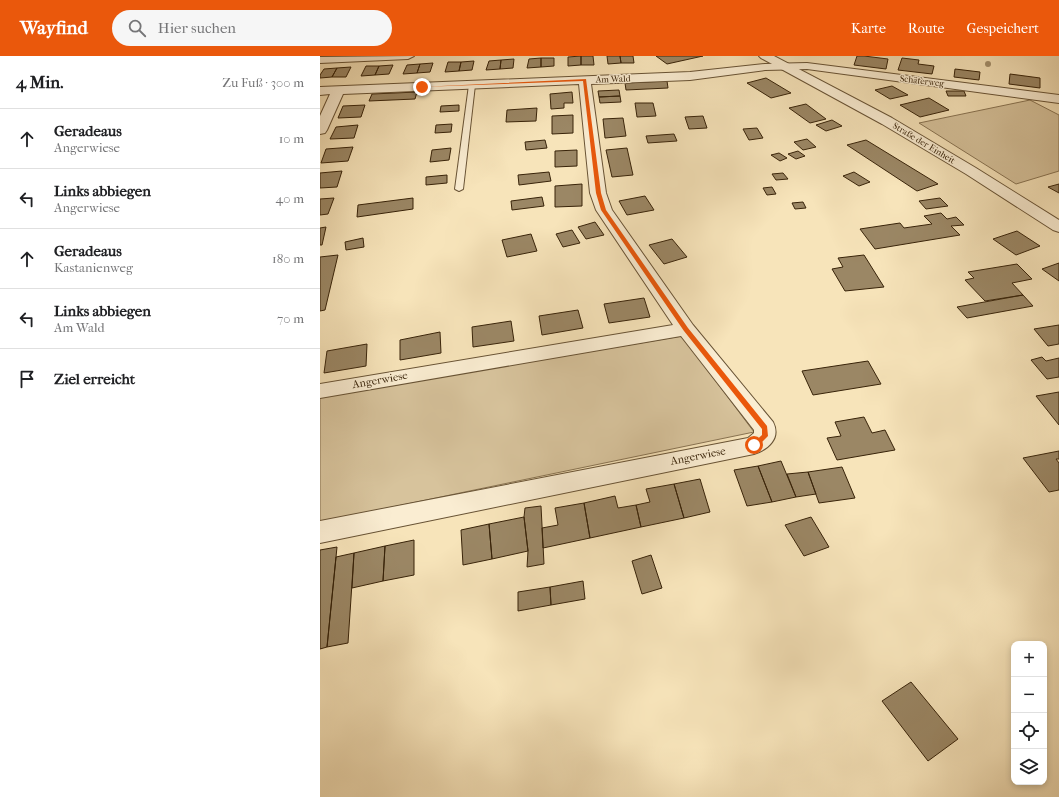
<!DOCTYPE html>
<html lang="de">
<meta charset="utf-8">
<style>
body{margin:0;font-family:"IM FELL French Canon",serif;background:#f6f6f6;color:#202124}
.controls{position:absolute;right:12px;bottom:12px;display:grid;overflow:hidden;border-radius:8px;box-shadow:0 2px 6px #0003}
.controls button{width:36px;height:36px;display:grid;place-items:center;padding:0;border:0;border-bottom:1px solid #e0e0e0;background:#fff;color:#202124;font:20px sans-serif}
.stop{position:absolute;width:12px;height:12px;margin:-9px;border:3px solid #ea580c;border-radius:50%;background:#fff}
.stop.end{background:#ea580c;border-color:#fff;box-shadow:0 1px 4px #0008}
.list{margin:0;padding:0;list-style:none}
h2{display:flex;justify-content:space-between;align-items:center;height:52px;margin:0;padding:0 16px;font-size:17px}
h2 small{font-size:13px;font-weight:400;color:#757577}
.list li{display:grid;grid-template-columns:26px 1fr auto;gap:12px;align-items:center;box-sizing:border-box;height:60px;padding:0 16px;border-top:1px solid #e0e0e0}
.list b{display:block;font-size:15px;white-space:nowrap}
.list p{margin:0;font-size:13px;white-space:nowrap;color:#757577}
.list em{font-size:13px;font-style:normal;color:#757577}
.icon{flex:none;width:22px;height:22px;fill:none;stroke:currentColor;stroke-width:2;stroke-linecap:round;stroke-linejoin:round}
.map{position:relative;flex:none;width:739px;height:741px;overflow:hidden}
header{display:flex;align-items:center;gap:24px;box-sizing:border-box;height:56px;padding:0 20px;background:#ea580c;color:#fff}
header strong{font-size:19px}
nav{display:flex;gap:22px;margin-inline-start:auto;font-size:14px}
.search{width:280px;height:36px;background:#f6f6f6;display:flex;align-items:center;gap:10px;box-sizing:border-box;padding:0 14px;border-radius:22px;color:#757577;font-size:15px}
main{display:flex}
aside{flex:1;background:#fff}
.map>svg:first-child{display:block}
.green{fill:#d7c39c;stroke:#887352}
.building{fill:#9b8765;stroke:#382309}
.lines{fill:none;stroke-linecap:round;stroke-linejoin:round}
.service-casing{stroke:#685335;stroke-width:2}
.minor-casing{stroke:#685335;stroke-width:2}
.tertiary-casing{stroke:#685335;stroke-width:2}
.service{fill:#faedd2;fill-rule:evenodd}
.minor{fill:#faedd2;fill-rule:evenodd}
.tertiary{fill:#faedd2;fill-rule:evenodd}
.tree{fill:#a4906d}
.route{fill:#ea580c}
.labels{text-anchor:middle;dominant-baseline:central;stroke-width:3;stroke-linejoin:round;paint-order:stroke}
.far-street-label{font-size:9px;fill:#382309;stroke:#faedd2}
.street-label{font-size:11px;fill:#382309;stroke:#faedd2}
</style>
<header>
<strong>Wayfind</strong>
<div class="search"><svg class="icon" aria-label="search" viewBox="0 0 24 24"><circle cx="10" cy="10" r="6"/><path d="M15 15l6 6"/></svg>Hier suchen</div>
<nav><a>Karte</a><a>Route</a><a>Gespeichert</a></nav>
</header>
<main>
<aside>
<h2>4 Min.<small>Zu Fuß · 300 m</small></h2>
<ul class="list">
<li><svg class="icon" aria-label="ahead" viewBox="0 0 24 24"><path d="M12 20V5M6 11l6-6 6 6"/></svg><div><b>Geradeaus</b><p>Angerwiese</p></div><em>10 m</em></li>
<li><svg class="icon" aria-label="left" viewBox="0 0 24 24"><path d="M17 20v-9H6M10 6l-5 5 5 5"/></svg><div><b>Links abbiegen</b><p>Angerwiese</p></div><em>40 m</em></li>
<li><svg class="icon" aria-label="ahead" viewBox="0 0 24 24"><path d="M12 20V5M6 11l6-6 6 6"/></svg><div><b>Geradeaus</b><p>Kastanienweg</p></div><em>180 m</em></li>
<li><svg class="icon" aria-label="left" viewBox="0 0 24 24"><path d="M17 20v-9H6M10 6l-5 5 5 5"/></svg><div><b>Links abbiegen</b><p>Am Wald</p></div><em>70 m</em></li>
<li><svg class="icon" aria-label="arrive" viewBox="0 0 24 24"><path d="M6 21V4h12l-3 4 3 4H6"/></svg><div><b>Ziel erreicht</b></div></li>
</ul>
</aside>
<div class="map">
<svg width="739" height="741" viewBox="0 0 739 741">
<rect width="100%" height="100%" fill="#f7e4ba"/>
<filter id="stains"><feTurbulence type="fractalNoise" baseFrequency=".005" numOctaves="4"/><feColorMatrix values="0 0 0 0 .2 0 0 0 0 .09 0 0 0 0 .02 0 0 0 .5 -.17"/></filter>
<radialGradient id="worn" r=".72"><stop offset=".6" stop-color="#630" stop-opacity="0"/><stop offset="1" stop-color="#630" stop-opacity=".3"/></radialGradient>
<path class="green" d="M710,44L739,59V115L696,128L599,67Z
M362,280L434,376L0,466V341Z"/>
<path class="building" d="M261,0H273L274,9H261Z
M261,0V9L248,10V1Z
M287,0H300L301,7L288,8Z
M300,0H313L314,7H301Z
M336,0H383L347,8Z
M537,0H544L568,3L566,13L534,9Z
M221,2H234V10L221,11Z
M221,2V11L207,12L209,3Z
M582,2L599,4L598,8L614,10L612,18L578,14Z
M194,3L193,12L180,13L181,4Z
M181,4L180,13L166,14L169,5Z
M154,5L152,14L139,15L141,6Z
M128,6H141L139,15L125,16Z
M113,7L110,16L97,17L100,8Z
M100,8L97,17L83,18L87,9Z
M73,9L69,18L55,19L59,10Z
M46,10H59L55,19L41,20Z
M31,11L26,21H12L17,12Z
M17,12L12,21L0,22V19L4,13Z
M635,13L660,16L659,24L634,21Z
M690,18L720,22V32L689,28Z
M446,22L471,37L451,42L427,27Z
M347,25L348,32L306,34L305,27Z
M572,30L588,39L570,43L555,34Z
M299,34L300,40L279,41L278,35Z
M626,35H644L646,40H628Z
M97,36L95,43L49,45L52,38Z
M252,36L253,47H244V52L231,53L230,38Z
M300,40L301,46L280,47L279,41Z
M609,42L629,54L600,61L580,49Z
M315,47H333L336,60L317,61Z
M486,48L506,63L490,67L469,52Z
M45,49L41,61L18,62L23,50Z
M139,49V55L120,56L121,50Z
M217,52L216,65L186,66L187,54Z
M253,59V77L232,78V60Z
M383,60L387,72L369,73L365,61Z
M303,62L306,80L285,82L283,63Z
M512,64L522,70L506,75L496,69Z
M132,68L131,76L115,77L116,69Z
M38,69L34,82L10,83L16,71Z
M437,72L443,82L429,84L423,73Z
M354,78L357,85L328,87L326,80Z
M487,83L496,91L483,94L474,86Z
M225,84L227,92L206,94L205,86Z
M546,84L618,128L597,135L527,89Z
M33,91L28,105L1,107L6,93Z
M131,92L129,104L110,106L112,94Z
M307,92L313,119L292,121L286,94Z
M257,94V110L235,111V95Z
M478,95L485,100L476,103L468,98Z
M459,97L467,102L460,105L451,99Z
M22,115L17,131L0,132V117Z
M229,116L231,125L199,129L198,119Z
M534,116L550,126L539,130L523,120Z
M463,117L468,123L456,124L452,118Z
M127,119V127L106,129V121Z
M262,128V150L235,151V130Z
M739,128V137L728,131Z
M452,131L456,138L447,139L443,132Z
M325,140L334,154L307,159L299,145Z
M222,141L224,150L192,154L191,145Z
M14,142L8,158L0,159V143Z
M93,142V153L37,161L38,149Z
M620,142L628,150L606,153L599,145Z
M483,146L486,152L475,153L472,147Z
M621,157L627,163L636,161L644,169L631,170L640,179L555,193L540,173L580,167L584,172L612,168L604,160Z
M275,166L284,179L266,183L258,171Z
M6,171L2,189H0V172Z
M252,174L260,187L243,191L236,178Z
M697,175L720,190L696,199L673,183Z
M211,178L217,195L187,201L182,184Z
M43,182L44,191L26,194L25,186Z
M352,183L367,201L344,208L329,189Z
M18,199L5,254L0,255V201Z
M544,199L564,231L525,235L512,213L523,211L518,202Z
M739,207V225L722,213Z
M697,208L712,223L692,227L703,239L665,245L645,224L654,222L648,216Z
M703,239L713,250L647,262L637,251Z
M324,242L330,261L289,267L284,248Z
M258,254L263,272L222,279L219,260Z
M191,265L194,285L153,291L152,271Z
M739,269V288L728,290L714,273Z
M120,276L121,297L80,304V284Z
M47,288L46,310L4,317L7,295Z
M722,301L726,305L739,302V321L727,323L711,304Z
M548,305L561,328L493,339L482,315Z
M739,336V369L716,340Z
M544,361L552,377L565,374L575,394L517,404L507,382L521,380L515,366Z
M739,395V403H736L739,407V434L729,436L703,402Z
M461,405L476,441L452,446L438,410Z
M438,410L452,446L427,450L414,414Z
M522,411L535,442L499,447L488,416Z
M488,416L496,438L476,441L467,418Z
M380,423L390,456L364,462L354,428Z
M354,428L364,462L321,471L316,449L330,446L326,433Z
M295,440L298,452L316,449L321,471L270,482L264,447Z
M264,447L270,482L223,492L222,472L238,469L235,452Z
M221,450L224,508L207,511L208,495L204,461L205,452Z
M204,461L208,495L172,503L169,468Z
M491,461L509,491L484,500L465,469Z
M169,468L172,503L143,509L141,474Z
M94,484V519L63,525L65,490Z
M65,490L63,525L32,532L34,497Z
M17,491L7,591L0,593V494Z
M34,497L28,587L7,591L16,501Z
M331,499L342,532L322,538L312,505Z
M263,525L265,543L231,549L230,531Z
M230,531L231,549L198,555V536Z
M591,626L638,683L608,705L562,645Z"/>
<g class="lines">
<g class="service-casing">
<path id="service" d="M152,27L155,29L143,133L139,135L135,133L149,29Z"/>
</g>
<g class="minor-casing">
<path id="minor" d="M94,0L88,3L0,7V1Z
M487,7L739,39V47L487,13L445,14L370,24L271,28L286,137L292,154L373,269L453,366C461,382 449,393 434,398L0,487V465L428,382L434,377V374L361,280L0,342V328L353,269L276,154L270,137L259,28L23,38L7,74L5,77L0,78V60L10,38L0,39V31L370,16L445,8Z"/>
</g>
<g class="tertiary-casing">
<path id="tertiary" d="M439,0H454L572,62L656,112L739,164V176L733,174L646,118L562,68L441,2Z"/>
</g>
<use href="#service" class="service"/>
<use href="#minor" class="minor"/>
<use href="#tertiary" class="tertiary"/>
</g>
<circle class="tree" cx="668" cy="8" r="3"/>
<path class="route" d="M266,23L281,137L286,154L368,272L447,370L448,380L437,391H434L431,389L442,379V373L364,275L281,154L276,137L263,25L100,31Z"/>
<g class="labels">
<g class="far-street-label">
<text transform="translate(293 23) rotate(-2)">Am Wald</text>
<text transform="translate(602 25) rotate(7)">Schäferweg</text>
<text transform="translate(604 87) rotate(31)">Straße der Einheit</text>
</g>
<g class="street-label">
<text transform="translate(60 324) rotate(-10)">Angerwiese</text>
<text transform="translate(378 400) rotate(-11)">Angerwiese</text>
</g>
</g>
<rect width="100%" height="100%" filter="url(#stains)"/>
<rect width="100%" height="100%" fill="url(#worn)"/>
</svg>
<div class="controls">
<button>+</button>
<button>−</button>
<button><svg class="icon" aria-label="locate" viewBox="0 0 24 24"><circle cx="12" cy="12" r="6"/><path d="M12 2v4M12 18v4M2 12h4M18 12h4"/></svg></button>
<button><svg class="icon" aria-label="layers" viewBox="0 0 24 24"><path d="M12 4l9 5-9 5-9-5zM3 14l9 5 9-5"/></svg></button>
</div>
<div class="stop" style="left:434px;top:389px"></div>
<div class="stop end" style="left:102px;top:31px"></div>
</div>
</main>
